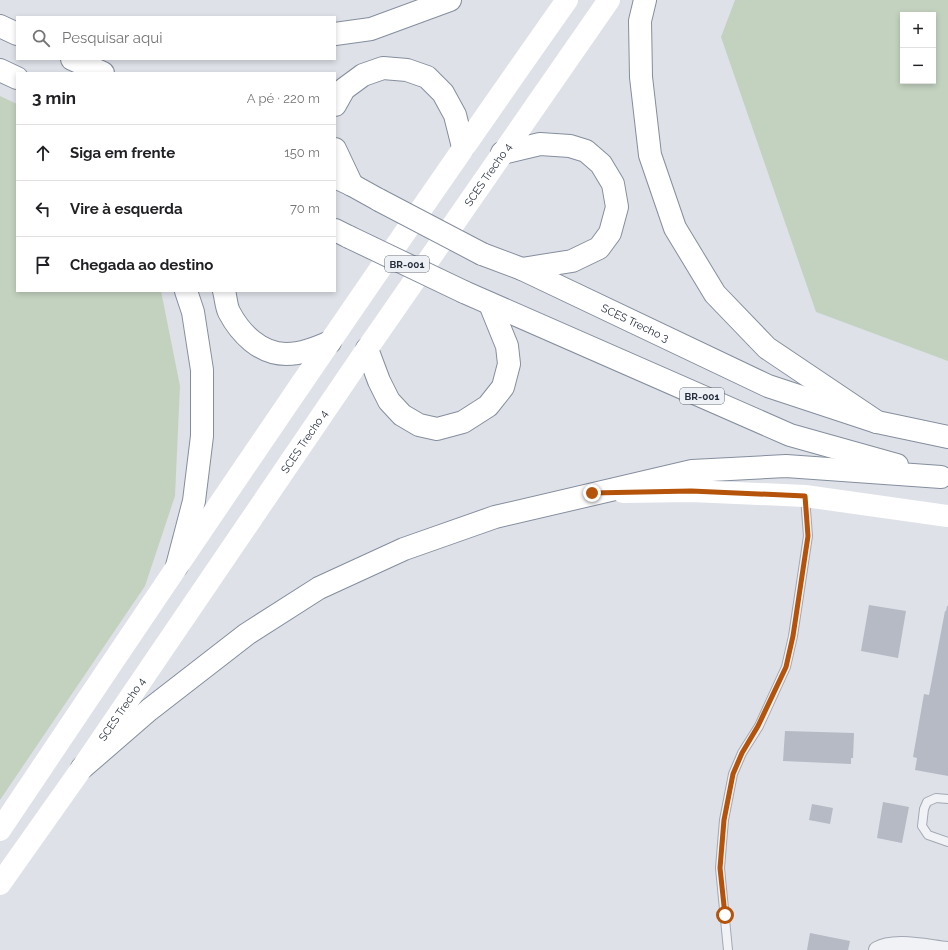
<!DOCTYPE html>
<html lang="pt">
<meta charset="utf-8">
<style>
body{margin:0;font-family:Raleway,sans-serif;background:#f2f2f2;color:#202124}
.controls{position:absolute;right:12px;top:12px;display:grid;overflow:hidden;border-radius:0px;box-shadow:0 2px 6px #0003}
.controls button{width:36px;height:36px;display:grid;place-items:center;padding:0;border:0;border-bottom:1px solid #e0e0e0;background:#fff;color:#202124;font:20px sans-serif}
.stop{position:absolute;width:12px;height:12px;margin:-9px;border:3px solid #b45309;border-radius:50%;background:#fff}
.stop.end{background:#b45309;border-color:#fff;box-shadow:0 1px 4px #0008}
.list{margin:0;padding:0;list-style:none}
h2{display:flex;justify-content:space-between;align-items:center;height:52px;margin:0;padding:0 16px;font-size:17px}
h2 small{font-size:13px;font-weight:400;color:#757577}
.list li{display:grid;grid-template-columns:26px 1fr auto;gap:12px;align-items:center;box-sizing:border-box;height:56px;padding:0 16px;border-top:1px solid #e0e0e0}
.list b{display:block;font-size:15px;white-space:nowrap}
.list em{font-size:13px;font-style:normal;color:#757577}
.icon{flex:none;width:22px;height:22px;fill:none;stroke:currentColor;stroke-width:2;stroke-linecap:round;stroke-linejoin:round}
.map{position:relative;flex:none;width:948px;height:950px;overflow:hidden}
.search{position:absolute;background:#fff;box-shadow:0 2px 6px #0003;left:16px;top:16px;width:320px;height:44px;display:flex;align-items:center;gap:10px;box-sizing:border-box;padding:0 14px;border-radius:0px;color:#757577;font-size:15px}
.panel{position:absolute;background:#fff;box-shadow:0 2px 6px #0003;left:16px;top:72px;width:320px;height:220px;border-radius:0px}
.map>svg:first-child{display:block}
.green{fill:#c3d2bf;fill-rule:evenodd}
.building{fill:#b5bac4}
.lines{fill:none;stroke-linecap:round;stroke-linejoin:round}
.lane-casing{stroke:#a3a8b2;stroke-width:10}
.street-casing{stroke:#a3a8b2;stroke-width:18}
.highway-casing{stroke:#858e9e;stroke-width:24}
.lane{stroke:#f0f2f6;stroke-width:8}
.street{stroke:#f0f2f6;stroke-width:16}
.secondary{stroke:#fff;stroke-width:22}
.highway{stroke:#fff;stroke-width:22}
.highway-bridge-casing{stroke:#858e9e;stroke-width:24;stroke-linecap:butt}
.highway-bridge{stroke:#fff;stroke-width:22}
.route{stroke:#b45309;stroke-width:5}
.labels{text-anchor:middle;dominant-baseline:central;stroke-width:3;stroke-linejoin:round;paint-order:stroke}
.shield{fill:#edf0f5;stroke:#626975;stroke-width:1}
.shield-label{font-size:10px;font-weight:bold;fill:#272f3e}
.street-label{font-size:11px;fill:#272f3e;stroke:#edf0f5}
</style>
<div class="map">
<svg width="948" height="950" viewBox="0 0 948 950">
<rect width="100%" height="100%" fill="#dee1e8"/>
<path class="green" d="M735,0H948V361L816,312L721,37ZM903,15H933V81H903Z
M0,96L17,104V291H161L180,386L175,496L145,586L0,800Z"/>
<path class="building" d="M869,605L906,611L898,658L861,651Z
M947,606H948V776L915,770L917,758L913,757L924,694L929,695L945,611H946Z
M785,731L854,733L853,758H851V764L783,761Z
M883,802L909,807L902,843L877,838Z
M812,804L833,808L830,824L809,820Z
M810,933L850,941L848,950H807Z"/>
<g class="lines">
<g class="lane-casing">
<path id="lane" d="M948,799L936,798L927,802L924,809L922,826L928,835L948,842
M728,950L720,868L724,820L733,774L742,753L759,726L786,667L793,636L808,536L805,497"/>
</g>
<g class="street-casing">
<path id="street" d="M877,950C894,940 927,948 947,950"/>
</g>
<g class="highway-casing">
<g id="highway">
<path d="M645,0L640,21L641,77L650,155L675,228L715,294L767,348L877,422"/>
<path d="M0,26L17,34"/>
<path d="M335,34L371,29L450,0"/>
<path d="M72,59L103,73"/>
<path d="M0,70L17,78"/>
<path d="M335,105L344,89L363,75L383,68L407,70L427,77L443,93L455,115L463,147"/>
<path d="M335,149L352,185"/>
<path d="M502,153L540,144L570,146L586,151L601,164L613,184L617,207L610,233L599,248L572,261L522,269"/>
<path d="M335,177L352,185L379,200"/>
<path d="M335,230L349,237"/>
<path id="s2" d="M482,254L522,269L768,386L877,422L948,437"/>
<path d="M224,291C226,298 226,306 229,312C240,333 260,354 286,354C302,354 316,348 330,342"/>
<path d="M464,292L790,435L897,465"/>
<path d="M367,349L379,381L389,401L402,415L419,425L437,429L463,422L488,406L503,387L509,364L507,346L490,304"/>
<path d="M177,566L194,501L202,436V370L193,312L186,291"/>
<path d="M82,768L149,710L247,634L319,588L404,549L495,517L692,471L786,466L941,477"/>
</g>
</g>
<use href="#lane" class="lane"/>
<use href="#street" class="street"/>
<g class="secondary">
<path d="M623,492L691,491L805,496L948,516"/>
<path d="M0,830C186,552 374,274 567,0"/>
<path id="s1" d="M0,884L82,768L367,349L609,0"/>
</g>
<use href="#highway" class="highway"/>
<g class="highway-bridge-casing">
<path id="highway-bridge" d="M379,200L482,254
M349,237L464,292"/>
</g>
<use href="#highway-bridge" class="highway-bridge"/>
</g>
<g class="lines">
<path class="route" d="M592,493L691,491L805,496L808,536L793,636L786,667L758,726L742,753L733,774L724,820L720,868L725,915"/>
</g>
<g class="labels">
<g class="shield">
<rect x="385" y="256" width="44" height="16" rx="3"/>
<rect x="680" y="388" width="44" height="16" rx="3"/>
</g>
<g class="shield-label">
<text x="407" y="264">BR-001</text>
<text x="702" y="396">BR-001</text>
</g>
<g class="street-label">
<text stroke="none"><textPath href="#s1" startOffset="861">SCES Trecho 4</textPath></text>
<text stroke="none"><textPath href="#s2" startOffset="168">SCES Trecho 3</textPath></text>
<text stroke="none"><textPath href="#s1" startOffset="537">SCES Trecho 4</textPath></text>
<text stroke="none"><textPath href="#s1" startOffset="213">SCES Trecho 4</textPath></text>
</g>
</g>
</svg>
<div class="controls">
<button>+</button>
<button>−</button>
</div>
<div class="stop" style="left:725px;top:915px"></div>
<div class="stop end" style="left:592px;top:493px"></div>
<div class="search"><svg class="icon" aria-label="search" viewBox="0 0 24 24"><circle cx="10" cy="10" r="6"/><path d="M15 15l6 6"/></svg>Pesquisar aqui</div>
<section class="panel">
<h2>3 min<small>A pé · 220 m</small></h2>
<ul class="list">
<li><svg class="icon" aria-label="ahead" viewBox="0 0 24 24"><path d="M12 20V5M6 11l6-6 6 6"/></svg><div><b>Siga em frente</b></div><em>150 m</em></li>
<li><svg class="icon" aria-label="left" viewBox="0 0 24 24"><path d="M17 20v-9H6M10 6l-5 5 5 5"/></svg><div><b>Vire à esquerda</b></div><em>70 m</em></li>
<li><svg class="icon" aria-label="arrive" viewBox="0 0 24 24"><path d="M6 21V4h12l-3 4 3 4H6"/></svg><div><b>Chegada ao destino</b></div></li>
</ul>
</section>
</div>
